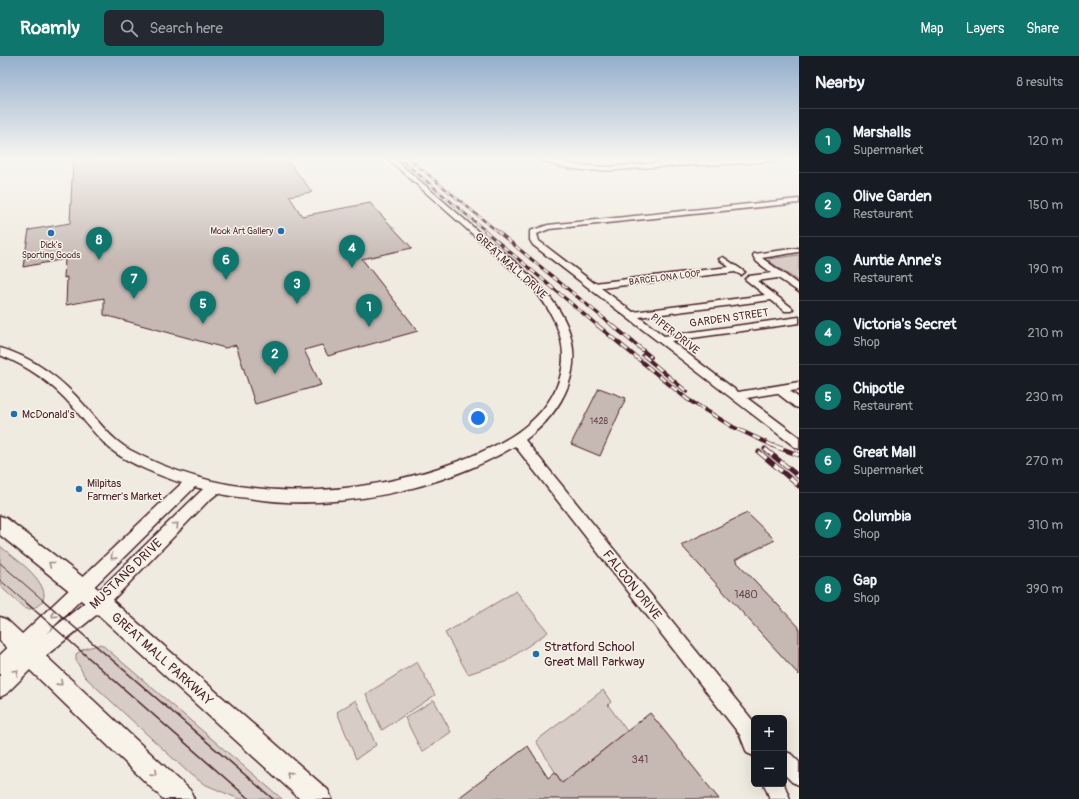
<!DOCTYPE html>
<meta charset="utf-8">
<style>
body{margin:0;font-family:Pangolin,sans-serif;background:#242831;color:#f1f3f6}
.controls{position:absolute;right:12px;bottom:12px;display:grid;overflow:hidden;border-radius:6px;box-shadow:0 4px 16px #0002}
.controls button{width:36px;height:36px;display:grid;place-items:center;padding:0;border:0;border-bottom:1px solid #363941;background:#171b24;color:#f1f3f6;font:20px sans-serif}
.you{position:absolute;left:478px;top:362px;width:14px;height:14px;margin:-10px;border:3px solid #fff;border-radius:50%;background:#1a73e8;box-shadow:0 0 0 6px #1a73e833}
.badge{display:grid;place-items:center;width:26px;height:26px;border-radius:50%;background:#0f766e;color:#fff;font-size:13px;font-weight:700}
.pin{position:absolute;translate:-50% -33px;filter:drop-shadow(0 1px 2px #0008)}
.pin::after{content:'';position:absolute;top:21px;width:14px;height:12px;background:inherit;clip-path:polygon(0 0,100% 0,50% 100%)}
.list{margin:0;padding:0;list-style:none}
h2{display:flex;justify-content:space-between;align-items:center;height:52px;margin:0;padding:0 16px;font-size:17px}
h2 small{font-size:13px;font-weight:400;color:#9ea1a6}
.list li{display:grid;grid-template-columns:26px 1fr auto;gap:12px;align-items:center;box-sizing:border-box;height:64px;padding:0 16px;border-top:1px solid #363941}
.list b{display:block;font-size:15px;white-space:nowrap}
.list p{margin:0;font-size:13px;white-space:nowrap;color:#9ea1a6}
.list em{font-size:13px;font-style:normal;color:#9ea1a6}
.icon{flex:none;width:22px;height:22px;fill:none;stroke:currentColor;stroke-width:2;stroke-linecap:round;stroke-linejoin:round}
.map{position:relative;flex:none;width:799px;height:743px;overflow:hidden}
header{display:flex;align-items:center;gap:24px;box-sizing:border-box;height:56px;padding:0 20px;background:#0f766e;color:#fff}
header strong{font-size:19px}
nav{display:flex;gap:22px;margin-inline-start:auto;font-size:14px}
.search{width:280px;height:36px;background:#242831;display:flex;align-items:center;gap:10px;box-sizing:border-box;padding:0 14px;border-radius:6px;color:#9ea1a6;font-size:15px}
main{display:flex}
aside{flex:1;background:#171b24}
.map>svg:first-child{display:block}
.green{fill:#d8cdc6;stroke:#917678}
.building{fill:#c6b8b3;stroke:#4a1f2b}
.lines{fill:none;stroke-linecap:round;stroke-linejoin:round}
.minor-casing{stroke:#4a1f2b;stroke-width:3}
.major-casing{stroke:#4a1f2b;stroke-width:3}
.minor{fill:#f7f3e8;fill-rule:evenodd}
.major{fill:#f7f3e8;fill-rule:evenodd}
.tram-far1{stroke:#4a1f2b;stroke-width:1}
.tram{stroke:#4a1f2b;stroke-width:1.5}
.rail-far3-casing{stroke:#4a1f2b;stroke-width:2.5}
.rail-far2-casing{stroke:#4a1f2b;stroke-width:3}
.rail-far1-casing{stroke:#4a1f2b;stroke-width:4}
.rail-casing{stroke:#4a1f2b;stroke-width:5}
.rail-far3{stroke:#f7f3e8;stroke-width:1.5;stroke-dasharray:5;stroke-linecap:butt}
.rail-far2{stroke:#f7f3e8;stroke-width:2;stroke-dasharray:6;stroke-linecap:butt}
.rail-far1{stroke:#f7f3e8;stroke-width:2.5;stroke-dasharray:8;stroke-linecap:butt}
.rail{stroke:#f7f3e8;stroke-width:3.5;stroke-dasharray:10;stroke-linecap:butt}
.oneway{stroke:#a0898a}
.poi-dot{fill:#1f6fb2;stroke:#f7f3e8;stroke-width:1.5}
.labels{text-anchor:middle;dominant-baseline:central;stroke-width:3;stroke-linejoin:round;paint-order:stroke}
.far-poi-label{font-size:9px;fill:#4a1f2b;stroke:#f7f3e8;text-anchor:end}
.far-street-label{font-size:9px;fill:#4a1f2b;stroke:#f7f3e8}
.number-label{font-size:9px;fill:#69454d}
.street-label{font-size:11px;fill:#4a1f2b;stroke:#f7f3e8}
.poi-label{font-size:11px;fill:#4a1f2b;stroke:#f7f3e8;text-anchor:start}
.near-number-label{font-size:11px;fill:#69454d}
.near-street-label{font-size:13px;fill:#4a1f2b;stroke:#f7f3e8}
.near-poi-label{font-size:13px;fill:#4a1f2b;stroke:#f7f3e8;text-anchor:start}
</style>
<header>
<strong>Roamly</strong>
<div class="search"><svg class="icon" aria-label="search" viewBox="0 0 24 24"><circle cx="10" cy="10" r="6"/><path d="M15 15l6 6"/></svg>Search here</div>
<nav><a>Map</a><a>Layers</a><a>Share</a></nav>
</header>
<main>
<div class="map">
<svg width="799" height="743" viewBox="0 0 799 743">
<rect width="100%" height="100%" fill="#f0ebe0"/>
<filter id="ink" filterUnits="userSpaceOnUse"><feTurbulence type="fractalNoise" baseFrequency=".025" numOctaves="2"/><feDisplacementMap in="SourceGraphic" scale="8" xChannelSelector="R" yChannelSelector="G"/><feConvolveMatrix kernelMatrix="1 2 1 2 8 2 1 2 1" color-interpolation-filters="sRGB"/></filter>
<g filter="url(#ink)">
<path class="green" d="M799,199V226L769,205V203Z
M0,490C14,502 32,513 41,529C42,531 44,535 44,538C45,547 32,556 24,552L0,530Z
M516,535L548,576L505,606L468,618L445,577Z
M101,588L282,743H239L204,728L191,719L85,621L76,604V598L84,593Z
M417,606L435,639L382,674L366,638Z
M603,634L611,646L608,649L627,675L562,727L536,685Z
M356,644L376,689L356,703L337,656Z
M434,644L451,676L422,696L405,662Z"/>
<path class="building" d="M73,102H286L312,136L289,140L302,160L370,147L412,192L362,203L418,275L328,300L322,289L304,294L321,329L255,348L236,289L225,292L104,259V242L66,249L67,221L64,222L65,203L23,211L29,174L70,167Z
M599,332L626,342L600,400L571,388Z
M747,457L775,484L735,504L799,571V619L681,489Z
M650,657L719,743H457L528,690L548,722L555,716L562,727Z"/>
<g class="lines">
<g class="minor-casing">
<path id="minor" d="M387,102H393C422,127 452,152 481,178C526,216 593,261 568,330C560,351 544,370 525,384L754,666V700L747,697L740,679L515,390C439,435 335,456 248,442C238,441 227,440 218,437L207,446L105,552L38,606L6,638L0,641V599L182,427C162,421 128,407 113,395C97,382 85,365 72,350C52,327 28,310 0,299V292C33,301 63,324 85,350C98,365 112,384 130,394C230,448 352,444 456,406C492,393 532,375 552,340C575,300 559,263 532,231ZM195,431L203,433L93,540L46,578Z
M538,102H546L575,109L606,111L672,106L782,102L779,104C744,109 708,108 673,110C633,111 591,121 552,108C547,106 542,105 538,102Z
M799,143V147L549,173L537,178L539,185L594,227L729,211L719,203L723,201L745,216L741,219L735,216L601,232L633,256L765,239L745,223L749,220L772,217L757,206L753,200L754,198L799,192V196L762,202L799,229V236L778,222L757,225L791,251L793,253L791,255H785L771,244L639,261L664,280L799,261V267L671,285L738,336L799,326V334L790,335L799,342V352L795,351L777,337L747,342L799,381V393L795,391L533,189L530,184V175L548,169Z
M784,695L791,698L799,706V729L792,726L784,718Z
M764,728H784L790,743H770Z"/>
</g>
<g class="major-casing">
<path id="major" d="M0,460L6,462L106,539L328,734L332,743H300L92,553L0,479Z
M0,561L7,564L190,734L194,743H163L0,585Z"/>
</g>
<use href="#minor" class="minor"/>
<use href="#major" class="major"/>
<path class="tram-far1" d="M0,507L44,545
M0,524L24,545"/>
<path class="tram" d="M23,544L249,743
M43,544L273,743"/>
<g class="rail-far3-casing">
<path id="rail-far3" d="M399,102L487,176
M408,102L498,176"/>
</g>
<g class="rail-far2-casing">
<path id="rail-far2" d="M485,175L598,270
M497,175L613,270"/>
</g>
<g class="rail-far1-casing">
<path id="rail-far1" d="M597,269L687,343L733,371L776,391
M612,269L651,301
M643,299L687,336"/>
</g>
<g class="rail-casing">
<path id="rail" d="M774,390L799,399
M765,393L799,421
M759,396L799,430"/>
</g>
<use href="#rail-far3" class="rail-far3"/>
<use href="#rail-far2" class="rail-far2"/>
<use href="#rail-far1" class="rail-far1"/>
<use href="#rail" class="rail"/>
</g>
<defs><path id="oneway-chevron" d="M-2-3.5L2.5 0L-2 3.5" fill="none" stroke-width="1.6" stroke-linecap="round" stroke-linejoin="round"/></defs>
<g class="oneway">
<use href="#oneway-chevron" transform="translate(176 469) rotate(-46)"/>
<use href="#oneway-chevron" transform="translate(113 501) rotate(136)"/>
<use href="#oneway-chevron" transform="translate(51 508) rotate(-142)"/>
<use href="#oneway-chevron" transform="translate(54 559) rotate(136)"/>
<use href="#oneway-chevron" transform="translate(16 616) rotate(-45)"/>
<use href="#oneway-chevron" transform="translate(60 627) rotate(44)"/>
<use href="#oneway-chevron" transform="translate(154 717) rotate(44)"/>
<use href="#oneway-chevron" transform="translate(289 718) rotate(-138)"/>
</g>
</g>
<linearGradient id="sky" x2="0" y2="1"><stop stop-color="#94aecc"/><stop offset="0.5" stop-color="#f8f6f1"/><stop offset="1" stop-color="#f8f6f1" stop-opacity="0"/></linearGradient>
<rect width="799" height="206" fill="url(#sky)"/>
<g class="poi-dot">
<circle cx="281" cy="175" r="4"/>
<circle cx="51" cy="177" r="4"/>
<circle cx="14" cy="358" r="4"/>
<circle cx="79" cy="433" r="4"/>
<circle cx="536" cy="598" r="4"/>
</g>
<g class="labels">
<g class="far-poi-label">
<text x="273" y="175">Mook Art Gallery</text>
<text x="51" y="189" text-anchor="middle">Dick's<tspan x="51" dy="10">Sporting Goods</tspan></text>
</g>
<g class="far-street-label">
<text transform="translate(665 222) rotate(-7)">BARCELONA LOOP</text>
</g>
<g class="number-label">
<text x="599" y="365">1428</text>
</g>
<g class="street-label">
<text transform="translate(511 210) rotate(42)">GREAT MALL DRIVE</text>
<text transform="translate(729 262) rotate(-8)">GARDEN STREET</text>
<text transform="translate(675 278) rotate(38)">PIPER DRIVE</text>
</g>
<g class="poi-label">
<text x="22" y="358">McDonald's</text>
<text x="87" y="427">Milpitas<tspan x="87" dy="13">Farmer's Market</tspan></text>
</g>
<g class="near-number-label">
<text x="746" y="538">1480</text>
<text x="640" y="703">341</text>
</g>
<g class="near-street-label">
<text transform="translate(126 518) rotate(-44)">MUSTANG DRIVE</text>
<text transform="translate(632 529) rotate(51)">FALCON DRIVE</text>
<text transform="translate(162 603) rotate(42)">GREAT MALL PARKWAY</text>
</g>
<g class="near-poi-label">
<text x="544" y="591">Stratford School<tspan x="544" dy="15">Great Mall Parkway</tspan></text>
</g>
</g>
</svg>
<div class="controls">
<button>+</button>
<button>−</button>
</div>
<div class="you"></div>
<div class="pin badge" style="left:369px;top:271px">1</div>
<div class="pin badge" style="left:275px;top:318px">2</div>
<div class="pin badge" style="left:297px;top:248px">3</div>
<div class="pin badge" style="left:352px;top:212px">4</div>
<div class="pin badge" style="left:203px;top:268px">5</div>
<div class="pin badge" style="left:226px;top:224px">6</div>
<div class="pin badge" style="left:134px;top:243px">7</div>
<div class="pin badge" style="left:99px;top:204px">8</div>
</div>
<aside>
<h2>Nearby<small>8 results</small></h2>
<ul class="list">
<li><span class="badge">1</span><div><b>Marshalls</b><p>Supermarket</p></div><em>120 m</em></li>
<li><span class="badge">2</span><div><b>Olive Garden</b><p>Restaurant</p></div><em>150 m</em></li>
<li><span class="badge">3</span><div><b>Auntie Anne's</b><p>Restaurant</p></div><em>190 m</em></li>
<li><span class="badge">4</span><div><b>Victoria's Secret</b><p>Shop</p></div><em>210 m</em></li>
<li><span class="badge">5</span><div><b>Chipotle</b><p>Restaurant</p></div><em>230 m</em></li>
<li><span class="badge">6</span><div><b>Great Mall</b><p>Supermarket</p></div><em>270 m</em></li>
<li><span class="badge">7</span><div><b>Columbia</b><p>Shop</p></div><em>310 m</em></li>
<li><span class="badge">8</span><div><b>Gap</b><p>Shop</p></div><em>390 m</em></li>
</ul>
</aside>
</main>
